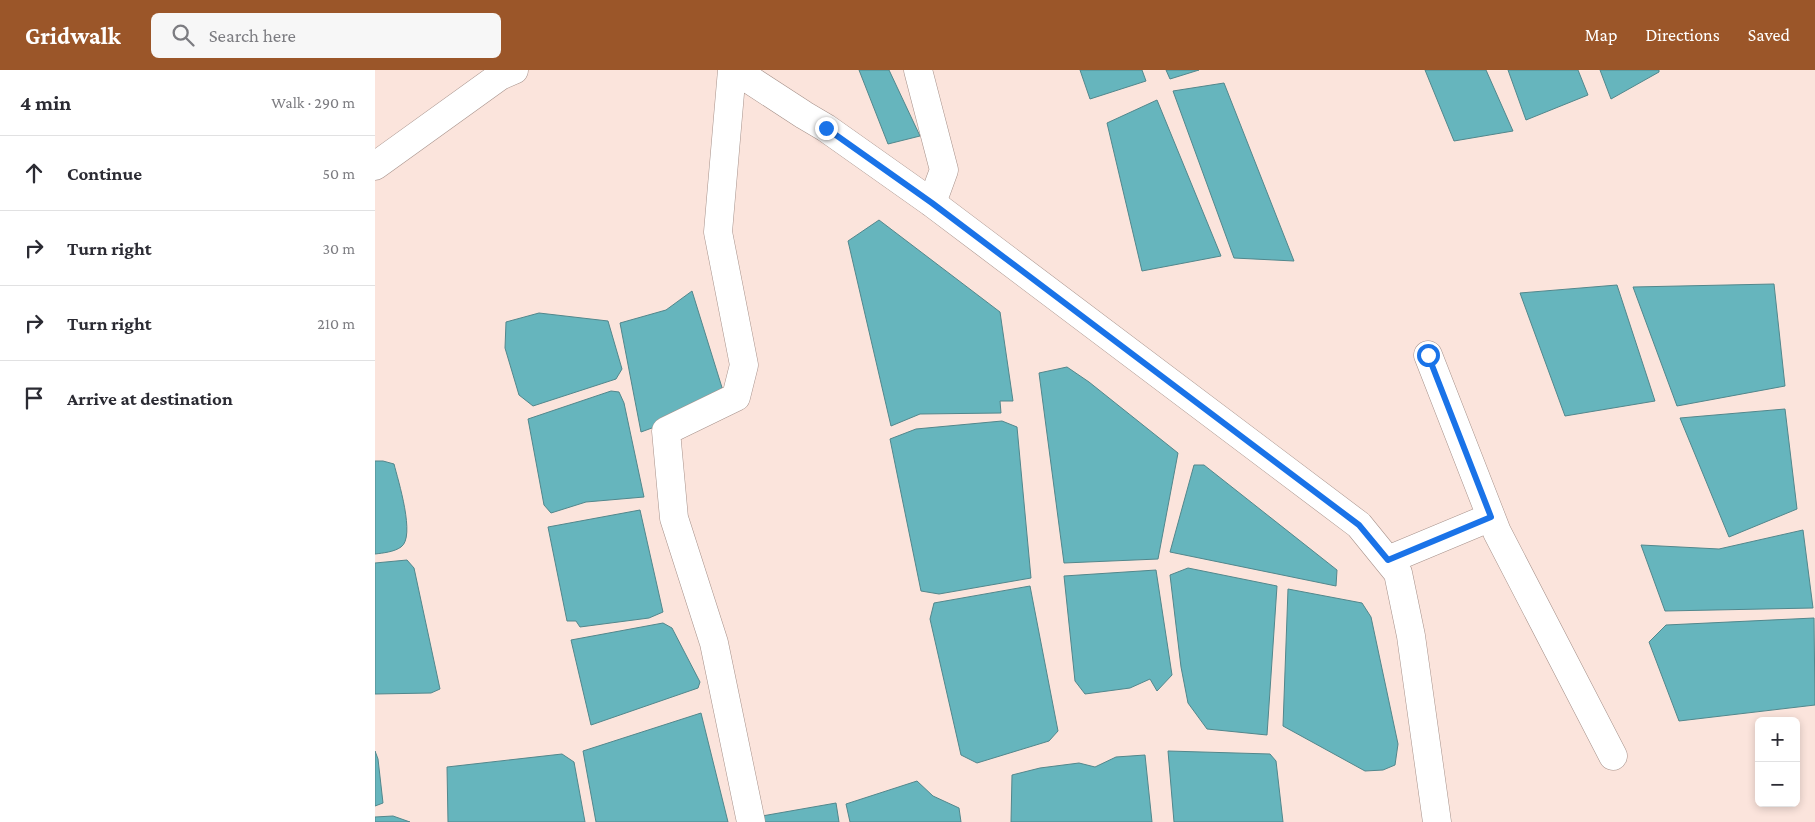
<!DOCTYPE html>
<meta charset="utf-8">
<style>
body{margin:0;font-family:"Crimson Pro",serif;background:#f7f7f7;color:#2b2b33}
.controls{position:absolute;right:15px;bottom:15px;display:grid;overflow:hidden;border-radius:8px;box-shadow:0 2px 8px #0003}
.controls button{width:45px;height:45px;display:grid;place-items:center;padding:0;border:0;border-bottom:1px solid #e1e1e2;background:#fff;color:#2b2b33;font:25px sans-serif}
.stop{position:absolute;width:15px;height:15px;margin:-11px;border:4px solid #1a73e8;border-radius:50%;background:#fff}
.stop.end{background:#1a73e8;border-color:#fff;box-shadow:0 1px 5px #0008}
.list{margin:0;padding:0;list-style:none}
h2{display:flex;justify-content:space-between;align-items:center;height:65px;margin:0;padding:0 20px;font-size:21px}
h2 small{font-size:16px;font-weight:400;color:#7c7c81}
.list li{display:grid;grid-template-columns:32px 1fr auto;gap:15px;align-items:center;box-sizing:border-box;height:75px;padding:0 20px;border-top:1px solid #e1e1e2}
.list b{display:block;font-size:19px;white-space:nowrap}
.list em{font-size:16px;font-style:normal;color:#7c7c81}
.icon{flex:none;width:28px;height:28px;fill:none;stroke:currentColor;stroke-width:2;stroke-linecap:round;stroke-linejoin:round}
.map{position:relative;flex:none;width:1440px;height:752px;overflow:hidden}
header{display:flex;align-items:center;gap:30px;box-sizing:border-box;height:70px;padding:0 25px;background:#9b5629;color:#fff}
header strong{font-size:24px}
nav{display:flex;gap:28px;margin-inline-start:auto;font-size:18px}
.search{width:350px;height:45px;background:#f7f7f7;display:flex;align-items:center;gap:12px;box-sizing:border-box;padding:0 18px;border-radius:8px;color:#7c7c81;font-size:19px}
main{display:flex}
aside{flex:1;background:#fff}
.map>svg:first-child{display:block}
.water{fill:#66b5bd;stroke:#52878c}
.lines{fill:none;stroke-linecap:round;stroke-linejoin:round}
.minor-casing{stroke:#a6918a;stroke-width:29}
.minor{stroke:#fff;stroke-width:28}
.route{stroke:#1a73e8;stroke-width:6}
</style>
<header>
<strong>Gridwalk</strong>
<div class="search"><svg class="icon" aria-label="search" viewBox="0 0 24 24"><circle cx="10" cy="10" r="6"/><path d="M15 15l6 6"/></svg>Search here</div>
<nav><a>Map</a><a>Directions</a><a>Saved</a></nav>
</header>
<main>
<aside>
<h2>4 min<small>Walk · 290 m</small></h2>
<ul class="list">
<li><svg class="icon" aria-label="ahead" viewBox="0 0 24 24"><path d="M12 20V5M6 11l6-6 6 6"/></svg><div><b>Continue</b></div><em>50 m</em></li>
<li><svg class="icon" aria-label="right" viewBox="0 0 24 24"><path d="M7 20v-9h11M14 6l5 5-5 5"/></svg><div><b>Turn right</b></div><em>30 m</em></li>
<li><svg class="icon" aria-label="right" viewBox="0 0 24 24"><path d="M7 20v-9h11M14 6l5 5-5 5"/></svg><div><b>Turn right</b></div><em>210 m</em></li>
<li><svg class="icon" aria-label="arrive" viewBox="0 0 24 24"><path d="M6 21V4h12l-3 4 3 4H6"/></svg><div><b>Arrive at destination</b></div></li>
</ul>
</aside>
<div class="map">
<svg width="1440" height="752" viewBox="0 0 1440 752">
<rect width="100%" height="100%" fill="#fbe4dc"/>
<path class="water" d="M484,0H514L545,66L513,74Z
M705,0H767L771,11L715,29Z
M791,0H824L795,9Z
M1050,0H1111L1138,61L1079,71Z
M1133,0H1203L1213,25L1151,50Z
M1225,0H1284V2L1236,29Z
M849,13L919,191L859,188L798,21Z
M782,30L846,186L767,201L732,53Z
M504,150L625,242L638,331H625L626,343L545,344L516,356L473,171Z
M1399,214L1410,316L1302,336L1258,217Z
M1242,215L1280,331L1190,346L1145,223Z
M317,221L349,324L318,343L266,362L245,253L291,240Z
M164,243L233,251L247,299L241,309L158,336L144,325L130,278L131,252Z
M692,297L714,312L803,383L783,489L689,493L664,303Z
M236,321L244,322L249,333L269,427L211,432L176,443L169,435L153,349Z
M1410,339L1422,439L1354,467L1305,348Z
M627,351L642,357L656,508L564,524L546,521L515,369L541,359Z
M0,391H8L19,394C23,410 41,467 26,477C19,482 8,483 0,484Z
M819,395H829L962,500L961,516L795,482Z
M265,440L288,542L274,548L205,557L201,551H192L173,457Z
M1428,460L1438,538L1290,541L1266,475L1344,479Z
M32,490L39,498L65,619L56,623L0,624V493Z
M813,498L902,516L892,665L832,659L813,633L806,597L795,505Z
M781,500L797,605L782,621L775,609L755,618L710,624L700,611L689,506Z
M655,516L683,661L674,671L602,693L586,685L555,549L559,533Z
M913,519L987,533L996,547L1023,674L1020,695L1008,700L990,701L908,656Z
M1439,548L1440,635L1304,651L1274,572L1291,555Z
M288,553L297,558L325,612L323,618L216,655L196,570Z
M326,643L353,752H221L208,681Z
M0,681L3,689L8,733L0,736Z
M793,681L895,684L901,691L908,752H799Z
M187,684L199,692L210,752H73L72,697Z
M770,685L777,752H636L637,705L665,698L704,693L720,697L741,687Z
M542,711L558,726L584,738L586,752H475L471,734Z
M461,733L464,752H388L387,746Z
M18,746L35,752H0V747Z"/>
<g class="lines">
<g class="minor-casing">
<path id="minor" d="M357,0L343,162L369,295L361,327L291,361L299,448L339,573L376,752
M360,0L429,45L451,58L557,133L984,455L1023,503L1036,566L1062,752
M543,0L569,100L557,133
M0,96L125,6L139,0
M1053,285L1122,462L1238,686
M1013,490L1116,447"/>
</g>
<use href="#minor" class="minor"/>
</g>
<g class="lines">
<path class="route" d="M451,58L557,133L984,455L1013,490L1116,447L1053,285"/>
</g>
</svg>
<div class="controls">
<button>+</button>
<button>−</button>
</div>
<div class="stop" style="left:1053px;top:285px"></div>
<div class="stop end" style="left:451px;top:58px"></div>
</div>
</main>
